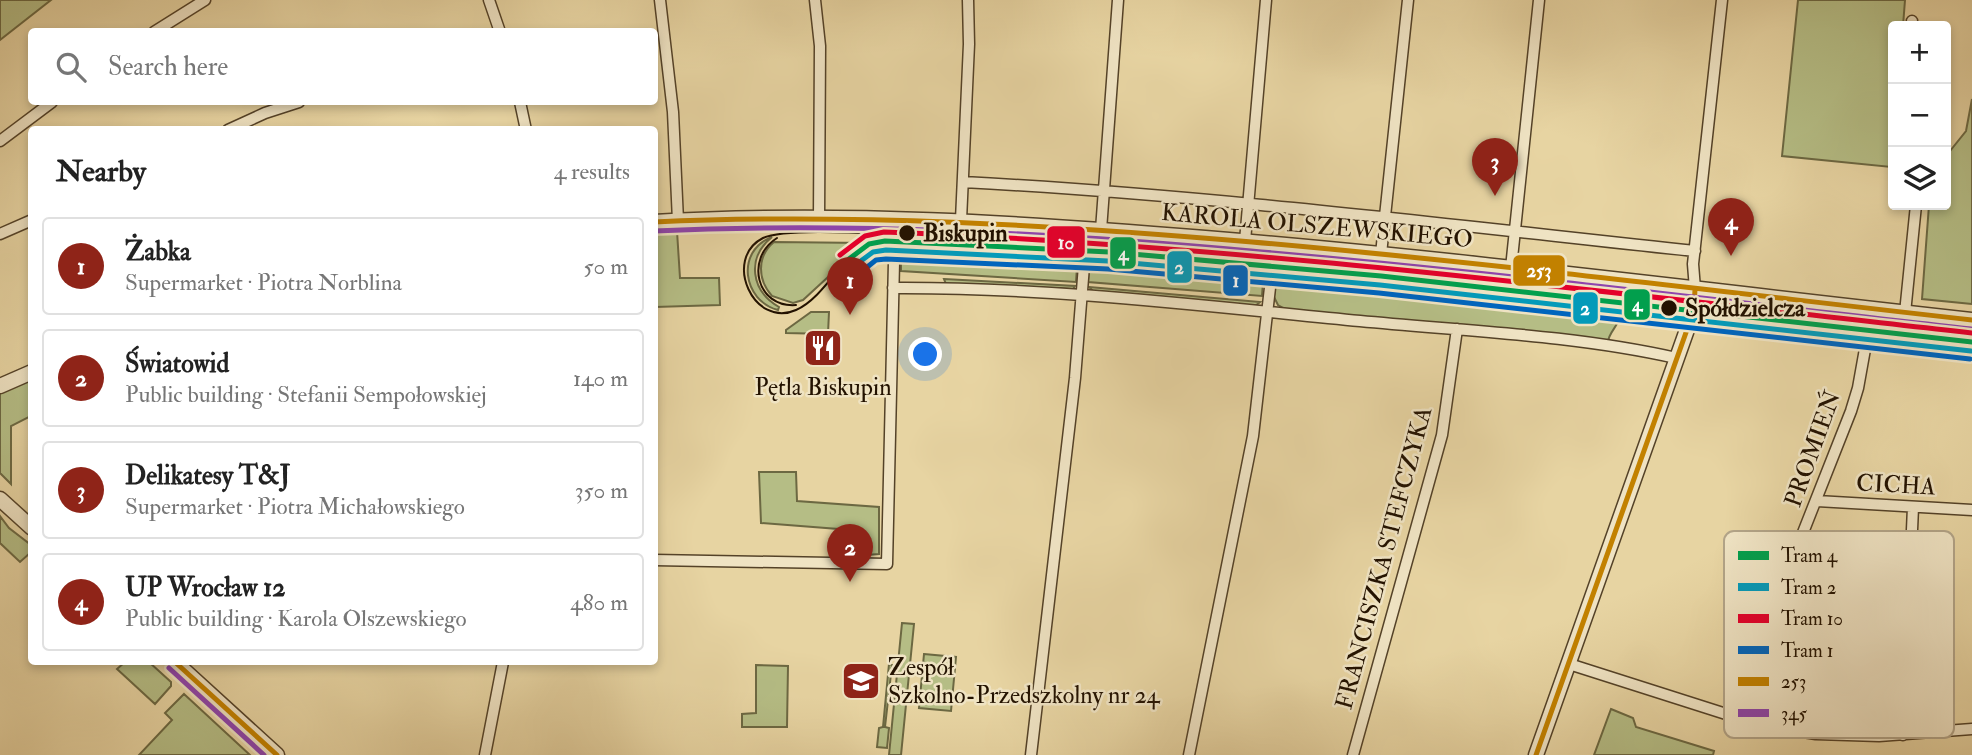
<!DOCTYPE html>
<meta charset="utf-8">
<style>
body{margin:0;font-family:"IM FELL Double Pica",serif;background:#f2f2f2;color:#222}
.controls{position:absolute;right:21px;top:21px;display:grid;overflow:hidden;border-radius:7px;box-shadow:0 4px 10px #0003}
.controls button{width:63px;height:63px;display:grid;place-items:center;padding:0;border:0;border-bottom:2px solid #e0e0e0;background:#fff;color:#222;font:35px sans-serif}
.you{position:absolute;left:926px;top:355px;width:24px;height:24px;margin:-18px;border:5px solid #fff;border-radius:50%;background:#1a73e8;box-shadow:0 0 0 10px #1a73e833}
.badge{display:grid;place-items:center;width:46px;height:46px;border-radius:50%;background:#8f2418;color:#fff;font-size:23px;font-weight:700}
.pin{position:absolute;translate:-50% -58px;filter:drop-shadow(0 2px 4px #0008)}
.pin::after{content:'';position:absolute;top:37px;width:24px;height:21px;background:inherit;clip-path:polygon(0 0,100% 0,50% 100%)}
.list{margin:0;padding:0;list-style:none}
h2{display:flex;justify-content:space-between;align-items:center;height:91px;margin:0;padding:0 28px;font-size:30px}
h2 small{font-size:23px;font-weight:400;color:#767676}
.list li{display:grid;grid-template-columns:46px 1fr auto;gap:21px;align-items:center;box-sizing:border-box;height:98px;margin:0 14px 14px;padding:0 14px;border:2px solid #e0e0e0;border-radius:7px}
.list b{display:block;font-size:26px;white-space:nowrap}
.list p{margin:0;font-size:23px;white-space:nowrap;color:#767676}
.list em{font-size:23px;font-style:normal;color:#767676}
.icon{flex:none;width:38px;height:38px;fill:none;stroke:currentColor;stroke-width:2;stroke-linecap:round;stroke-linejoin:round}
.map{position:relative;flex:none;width:1972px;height:755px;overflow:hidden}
.search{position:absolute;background:#fff;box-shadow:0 4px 10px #0003;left:28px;top:28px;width:630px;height:77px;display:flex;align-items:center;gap:18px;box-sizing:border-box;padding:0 24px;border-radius:7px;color:#767676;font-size:26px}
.panel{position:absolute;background:#fff;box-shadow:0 4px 10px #0003;left:28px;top:126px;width:630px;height:539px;border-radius:7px}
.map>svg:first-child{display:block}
.green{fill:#b5bd85;stroke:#6c6842;stroke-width:2}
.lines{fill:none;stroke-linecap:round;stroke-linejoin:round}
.minor-casing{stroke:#544228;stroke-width:13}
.tertiary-casing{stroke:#544228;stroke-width:17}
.minor{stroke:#efe3c3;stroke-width:10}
.tertiary{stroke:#efe3c3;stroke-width:14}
.tram{stroke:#231200;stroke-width:2}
.bus-1-casing{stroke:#efe3c3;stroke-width:10}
.bus-2-casing{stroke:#efe3c3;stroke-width:10}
.bus-1{stroke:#c28100;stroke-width:5}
.bus-2{stroke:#8e44ad;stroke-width:5}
.tram-1-casing{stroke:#efe3c3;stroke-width:10}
.tram-2-casing{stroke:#efe3c3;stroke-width:10}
.tram-3-casing{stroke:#efe3c3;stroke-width:10}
.tram-4-casing{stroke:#efe3c3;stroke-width:10}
.tram-1{stroke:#029f4d;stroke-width:5}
.tram-2{stroke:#049ab9;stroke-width:5}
.tram-3{stroke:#e4002b;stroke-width:5}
.tram-4{stroke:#0065bd;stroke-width:5}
.stop-dot{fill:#231200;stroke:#efe3c3;stroke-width:2.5}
.labels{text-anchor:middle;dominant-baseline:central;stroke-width:5;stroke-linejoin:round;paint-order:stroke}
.street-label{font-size:24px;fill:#231200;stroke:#efe3c3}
.stop-label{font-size:24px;font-weight:bold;fill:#231200;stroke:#efe3c3;text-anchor:start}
.poi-label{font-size:24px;fill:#231200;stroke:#efe3c3}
.key{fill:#efe3c3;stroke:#b2a488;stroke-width:2}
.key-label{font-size:19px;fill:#231200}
.line-badge{stroke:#efe3c3;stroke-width:2.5}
.badge-label{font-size:19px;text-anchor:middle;font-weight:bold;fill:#fff}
</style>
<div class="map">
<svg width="1972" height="755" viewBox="0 0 1972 755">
<rect width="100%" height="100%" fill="#e7d4a2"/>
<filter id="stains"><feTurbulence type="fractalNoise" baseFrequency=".00286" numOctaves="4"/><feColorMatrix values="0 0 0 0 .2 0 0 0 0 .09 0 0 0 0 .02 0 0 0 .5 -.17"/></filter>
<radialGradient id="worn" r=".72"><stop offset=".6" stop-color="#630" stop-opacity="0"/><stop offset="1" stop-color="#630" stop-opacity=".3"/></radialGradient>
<path class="green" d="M0,0H51L0,40Z
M1798,0H1905L1903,26H1893V140L1891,167L1782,156Z
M1972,99V304L1922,299L1929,205H1946V156L1966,131Z
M975,230L1079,237V241L975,235Z
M677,231L680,278H719L720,305L655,307V233Z
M772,237C746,258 751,291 779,307L778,310C743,301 735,251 772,237Z
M1091,237L1262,252L1264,256L1090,242Z
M774,242L865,243L803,300L793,303L772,296C758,280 756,257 774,242Z
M901,244L1078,252L1076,282L901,271Z
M1090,253L1264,268L1262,296L1088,282Z
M1284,253L1587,283L1627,291V293L1279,258Z
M1277,268L1569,299V303L1617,308C1625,323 1609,329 1608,342L1285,309L1278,305L1274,297Z
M944,279L1075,286L1073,289L946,284Z
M1089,287L1260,302L1254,307L1095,293Z
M1781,305L1862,315L1866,322L1780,311Z
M811,312H829L828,334L786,333V330Z
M1710,315L1863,332L1860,347L1721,332L1723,318Z
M1883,317L1972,326V334L1875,323Z
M1879,345L1972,355V359L1874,349Z
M31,377V416L11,426V484L0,473V392Z
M759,472H796L797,501L879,507V554L853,556L851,530L761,523Z
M0,516L9,528L31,545L30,553L20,562L0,543Z
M902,623L914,624L901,755H889Z
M924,654L956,657L951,711L919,708Z
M125,662H149L171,682V686L155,704L117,669Z
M889,664L892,665L885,727L889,728L887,748L877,747L879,728L883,727Z
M756,665L788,666L787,727H742V714L756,713Z
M184,694L250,755H139L172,720L165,713Z
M1611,709L1633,718L1636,727L1714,751L1713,755H1594Z"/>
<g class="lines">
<g class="minor-casing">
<path id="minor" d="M489,0L500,32
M660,0L673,112L678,221
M815,0L820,46L819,218
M1912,26V21
M154,32L205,0
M520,102L526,130
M228,130L265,113L299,102
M0,141L52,102
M963,182C1208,195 1451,225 1695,251
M961,220L969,44L968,0
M1101,230L1118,0
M0,234L32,220
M1245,241L1266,0
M1381,254L1408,0
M1511,268L1539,0
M893,288C1049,287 1205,306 1360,321C1464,331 1574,335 1676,358
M1695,289L1693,264L1722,0
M1905,313L1916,205
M1817,501L1972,510
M654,560L887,564L895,219
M1569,664L1726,714L1784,729L1816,734L1879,736L1972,729
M1731,715L1851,411L1858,388L1872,310
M1903,735L1913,507
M485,755L503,662
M1031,755L1075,378L1087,228
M1189,755L1253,436L1275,244
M1353,755L1442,435L1457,329"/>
</g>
<g class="tertiary-casing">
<path id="tertiary" d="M654,222C839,211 1022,223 1205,238C1462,259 1717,292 1972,320
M0,386L32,372
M0,499L32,528
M175,662L277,755
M1536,755L1694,310L1696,297L1695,289"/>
</g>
<use href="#minor" class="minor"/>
<use href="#tertiary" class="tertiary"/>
<path class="tram" d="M777,238C745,258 756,308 796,305
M845,262C831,278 815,302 796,310C754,329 722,259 763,238C786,227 878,234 907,235"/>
<g class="bus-1-casing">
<path id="bus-1" d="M654,222C854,213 1053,225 1252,242C1492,263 1732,293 1972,320
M175,662L277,755
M1536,755L1694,310L1695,289"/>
</g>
<g class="bus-2-casing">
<path id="bus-2" d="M654,231C854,222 1052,233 1251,251C1492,272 1731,302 1971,329
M169,668L264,755"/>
</g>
<use href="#bus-1" class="bus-1"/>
<use href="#bus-2" class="bus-2"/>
<g class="tram-1-casing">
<path id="tram-1" d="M845,262L869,244L885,241L1109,252L1381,276L1972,342"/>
</g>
<g class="tram-2-casing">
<path id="tram-2" d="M850,269L873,252L886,250L1108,261L1380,285L1971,351"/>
</g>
<g class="tram-3-casing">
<path id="tram-3" d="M840,255L865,236L884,232C1249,246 1610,293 1972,333"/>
</g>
<g class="tram-4-casing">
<path id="tram-4" d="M856,276L876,260L886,259L1108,269L1379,293L1970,359"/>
</g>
<use href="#tram-1" class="tram-1"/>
<use href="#tram-2" class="tram-2"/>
<use href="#tram-3" class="tram-3"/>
<use href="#tram-4" class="tram-4"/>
</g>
<defs>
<g id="restaurant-square" transform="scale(2.0125)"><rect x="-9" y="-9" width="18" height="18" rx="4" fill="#8f2418" stroke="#efe3c3"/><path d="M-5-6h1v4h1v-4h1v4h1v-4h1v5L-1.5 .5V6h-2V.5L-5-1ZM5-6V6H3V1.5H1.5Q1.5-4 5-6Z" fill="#fff"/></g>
<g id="school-square" transform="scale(2.0125)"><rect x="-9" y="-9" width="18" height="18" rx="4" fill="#8f2418" stroke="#efe3c3"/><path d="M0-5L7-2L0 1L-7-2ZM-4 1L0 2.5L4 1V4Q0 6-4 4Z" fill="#fff"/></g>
</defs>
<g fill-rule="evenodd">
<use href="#restaurant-square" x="823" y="348"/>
<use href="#school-square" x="861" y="681"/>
</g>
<g class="stop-dot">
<circle cx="907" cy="233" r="9"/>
<circle cx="1669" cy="308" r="9"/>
</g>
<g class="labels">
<g class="street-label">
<text transform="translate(1317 226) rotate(5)">KAROLA OLSZEWSKIEGO</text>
<text transform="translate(1813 449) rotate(-70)">PROMIEŃ</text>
<text transform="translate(1896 485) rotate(3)">CICHA</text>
<text transform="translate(1384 558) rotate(-75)">FRANCISZKA STEFCZYKA</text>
</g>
<g class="stop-label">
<text x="923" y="233">Biskupin</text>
<text x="1685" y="308">Spółdzielcza</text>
</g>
<g class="poi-label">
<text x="823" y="387">Pętla Biskupin</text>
<text x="888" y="667" text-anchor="start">Zespół<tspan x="888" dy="28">Szkolno-Przedszkolny nr 24</tspan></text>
</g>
</g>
<rect x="1724" y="531" width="230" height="207" rx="10" class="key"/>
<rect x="1738" y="551" width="31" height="9" fill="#029f4d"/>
<rect x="1738" y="583" width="31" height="8" fill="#049ab9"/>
<rect x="1738" y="614" width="31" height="9" fill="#e4002b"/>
<rect x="1738" y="646" width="31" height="8" fill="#0065bd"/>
<rect x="1738" y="677" width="31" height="9" fill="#c28100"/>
<rect x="1738" y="709" width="31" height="8" fill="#8e44ad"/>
<g class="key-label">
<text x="1781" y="562">Tram 4</text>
<text x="1781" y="594">Tram 2</text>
<text x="1781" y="625">Tram 10</text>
<text x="1781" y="657">Tram 1</text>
<text x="1781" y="688">253</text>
<text x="1781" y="720">345</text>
</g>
<g class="line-badge">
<rect x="1046" y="225" width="40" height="34" rx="7" fill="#e4002b"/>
<rect x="1109" y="236" width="28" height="34" rx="7" fill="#029f4d"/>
<rect x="1166" y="250" width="27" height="34" rx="7" fill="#049ab9"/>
<rect x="1512" y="254" width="54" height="33" rx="7" fill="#c28100"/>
<rect x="1222" y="264" width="27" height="33" rx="7" fill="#0065bd"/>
<rect x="1623" y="288" width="28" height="33" rx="7" fill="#029f4d"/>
<rect x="1572" y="291" width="27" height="34" rx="7" fill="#049ab9"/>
</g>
<g class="badge-label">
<text x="1066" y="249">10</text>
<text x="1123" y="260">4</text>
<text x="1179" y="274">2</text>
<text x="1539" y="277">253</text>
<text x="1236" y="287">1</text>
<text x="1637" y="311">4</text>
<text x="1585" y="315">2</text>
</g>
<rect width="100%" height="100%" filter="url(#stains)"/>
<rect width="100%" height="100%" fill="url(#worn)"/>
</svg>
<div class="controls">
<button>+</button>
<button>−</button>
<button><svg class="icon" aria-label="layers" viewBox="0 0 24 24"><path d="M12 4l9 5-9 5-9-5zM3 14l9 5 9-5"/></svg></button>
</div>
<div class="you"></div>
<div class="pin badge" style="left:850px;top:315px">1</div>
<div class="pin badge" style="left:850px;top:582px">2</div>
<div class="pin badge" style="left:1495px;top:196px">3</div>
<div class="pin badge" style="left:1731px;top:256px">4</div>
<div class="search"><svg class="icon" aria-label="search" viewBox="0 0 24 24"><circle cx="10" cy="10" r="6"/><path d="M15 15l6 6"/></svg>Search here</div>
<section class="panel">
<h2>Nearby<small>4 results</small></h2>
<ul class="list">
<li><span class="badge">1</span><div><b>Żabka</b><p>Supermarket · Piotra Norblina</p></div><em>50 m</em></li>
<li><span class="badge">2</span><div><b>Światowid</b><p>Public building · Stefanii Sempołowskiej</p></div><em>140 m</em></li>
<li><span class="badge">3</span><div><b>Delikatesy T&amp;J</b><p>Supermarket · Piotra Michałowskiego</p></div><em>350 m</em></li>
<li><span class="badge">4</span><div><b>UP Wrocław 12</b><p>Public building · Karola Olszewskiego</p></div><em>480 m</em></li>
</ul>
</section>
</div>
